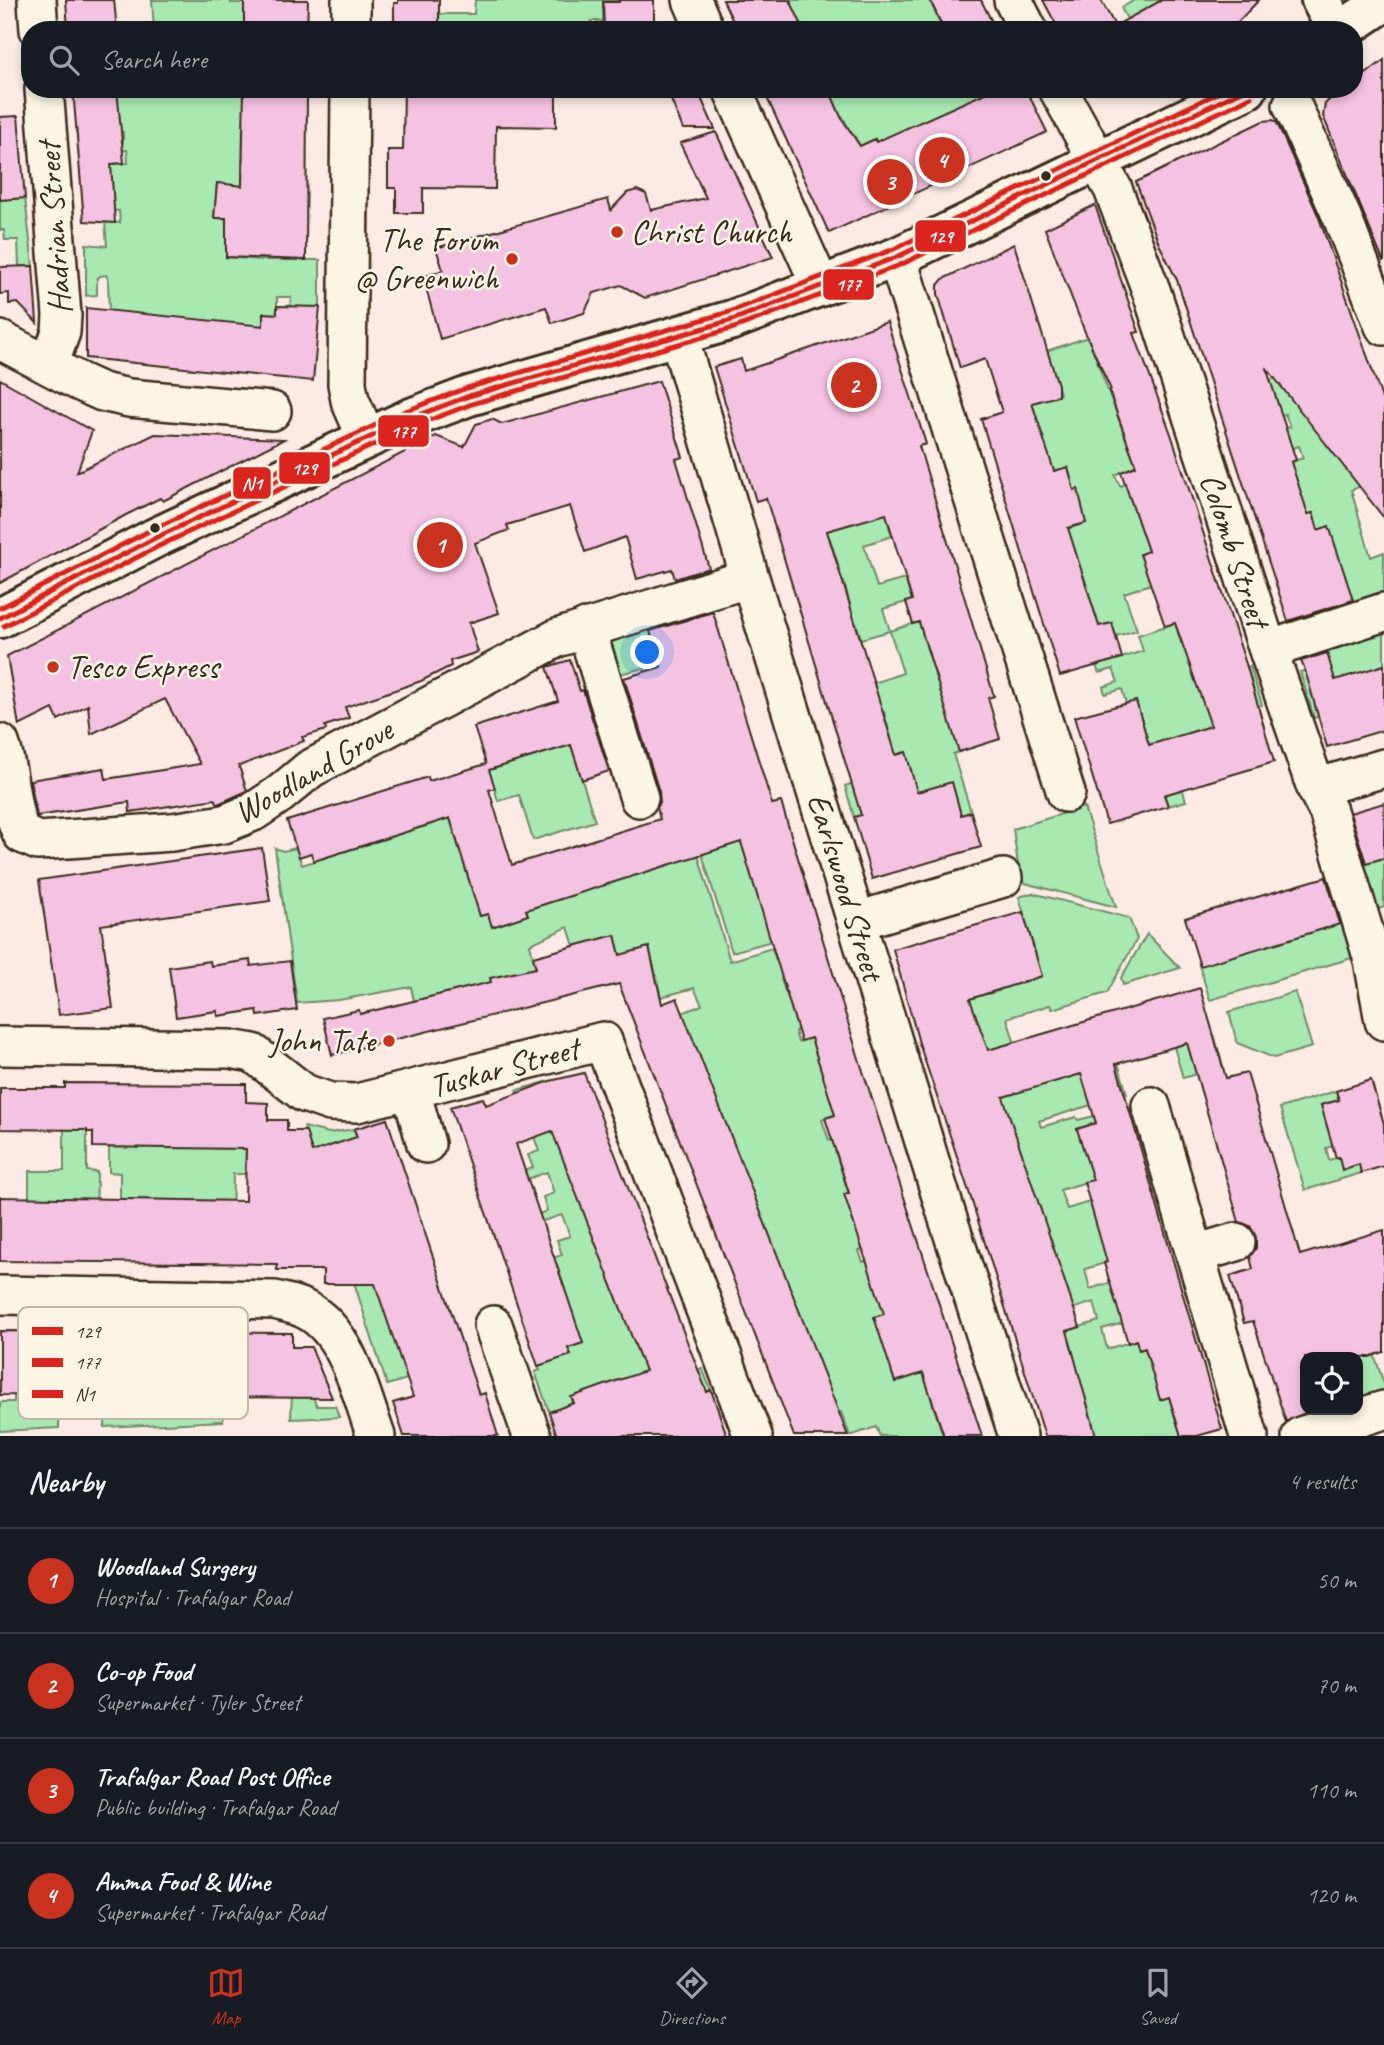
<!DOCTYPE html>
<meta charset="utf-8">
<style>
body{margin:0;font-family:Caveat,sans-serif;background:#20242c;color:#f1f3f6}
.controls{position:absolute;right:21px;bottom:21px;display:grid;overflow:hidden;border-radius:14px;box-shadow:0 4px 10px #0003}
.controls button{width:63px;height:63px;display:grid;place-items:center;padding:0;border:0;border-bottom:2px solid #363941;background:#171b24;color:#f1f3f6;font:35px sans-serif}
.you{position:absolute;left:648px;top:653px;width:24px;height:24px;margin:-18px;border:5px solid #fff;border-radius:50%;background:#1a73e8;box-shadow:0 0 0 10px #1a73e833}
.badge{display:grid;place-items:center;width:46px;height:46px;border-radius:50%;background:#c8321e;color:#fff;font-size:23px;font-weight:700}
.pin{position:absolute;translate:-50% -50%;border:4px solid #fff;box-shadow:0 2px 7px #0006}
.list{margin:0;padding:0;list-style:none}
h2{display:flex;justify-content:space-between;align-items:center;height:91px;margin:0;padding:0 28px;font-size:30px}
h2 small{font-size:23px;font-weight:400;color:#9ea1a6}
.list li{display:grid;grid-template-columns:46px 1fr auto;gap:21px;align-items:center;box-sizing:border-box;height:105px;padding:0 28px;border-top:2px solid #363941}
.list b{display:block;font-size:26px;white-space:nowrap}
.list p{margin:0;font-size:23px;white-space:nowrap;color:#9ea1a6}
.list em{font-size:23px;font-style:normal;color:#9ea1a6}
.icon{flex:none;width:38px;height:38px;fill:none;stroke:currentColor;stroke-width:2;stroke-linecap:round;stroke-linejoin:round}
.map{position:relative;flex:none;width:1384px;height:1436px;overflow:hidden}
.search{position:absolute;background:#171b24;box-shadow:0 4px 10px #0003;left:21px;right:21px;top:21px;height:77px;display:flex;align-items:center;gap:18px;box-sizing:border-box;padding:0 24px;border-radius:28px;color:#9ea1a6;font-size:26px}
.sheet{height:511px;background:#171b24}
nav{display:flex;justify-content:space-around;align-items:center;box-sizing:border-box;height:98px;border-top:2px solid #363941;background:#171b24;font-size:19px;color:#9ea1a6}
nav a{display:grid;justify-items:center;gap:4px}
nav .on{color:#c8321e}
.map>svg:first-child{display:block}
.green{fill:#a8e9b2;stroke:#728a68;stroke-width:2}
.building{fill:#f5c3e2;stroke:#3b2a1e;stroke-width:2}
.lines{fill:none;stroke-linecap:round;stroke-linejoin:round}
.minor-casing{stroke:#3b2a1e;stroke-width:42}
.major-casing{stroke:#3b2a1e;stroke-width:44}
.minor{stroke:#fcf5e5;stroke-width:37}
.major{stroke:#fcf5e5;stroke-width:38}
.bus-1-casing{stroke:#fcf5e5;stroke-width:10}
.bus-2-casing{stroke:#fcf5e5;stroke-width:10}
.bus-3-casing{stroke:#fcf5e5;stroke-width:10}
.bus-1{stroke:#dc241f;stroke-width:5}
.bus-2{stroke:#dc241f;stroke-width:5}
.bus-3{stroke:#dc241f;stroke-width:5}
.bus-dot{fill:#3b2a1e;stroke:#fcf5e5;stroke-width:2.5}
.poi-dot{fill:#c8321e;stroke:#fcf5e5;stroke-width:2.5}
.labels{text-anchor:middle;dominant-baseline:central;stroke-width:5;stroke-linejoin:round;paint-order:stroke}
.street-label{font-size:33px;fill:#3b2a1e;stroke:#fcf5e5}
.poi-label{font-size:33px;fill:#3b2a1e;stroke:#fcf5e5;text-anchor:start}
.key{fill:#fcf5e5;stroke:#c2b8a9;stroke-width:2}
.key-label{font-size:19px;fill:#3b2a1e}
.line-badge{stroke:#fcf5e5;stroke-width:2.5}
.badge-label{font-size:19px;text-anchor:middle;font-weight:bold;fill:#fff}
</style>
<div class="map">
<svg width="1384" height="1436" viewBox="0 0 1384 1436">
<rect width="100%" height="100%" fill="#fbebe4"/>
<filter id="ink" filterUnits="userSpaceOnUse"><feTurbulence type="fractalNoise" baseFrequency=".0143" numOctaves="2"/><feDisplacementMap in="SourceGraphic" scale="14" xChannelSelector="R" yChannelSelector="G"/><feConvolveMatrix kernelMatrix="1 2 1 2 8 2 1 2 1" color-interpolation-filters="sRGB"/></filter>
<g filter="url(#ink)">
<path class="green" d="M152,0H230L231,3H244V26H262V18H271V30H154Z
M475,0H619V2L604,21H591V30H439V14H474Z
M789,0H930L942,30H804Z
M1135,0H1160L1161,2L1133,30L1121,8Z
M159,89H230L231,91L244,92L269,124H243L242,183L269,189L217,183L214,218L239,219L226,239V257L261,260H320V307L290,314L291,297H277V314L264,313L263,332L109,311L108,279L106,275L100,276L97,279V295L86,296V244L107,246L105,222L120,223L119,211L104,210L111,164L128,163L127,150L110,151L109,143L123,142V132H108L105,94Z
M829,89H987L999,115L887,166L875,140L860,146L854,135L852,136L843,117L817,128Z
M25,198L33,266H19L18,240H5L4,230H0V200Z
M1250,273L1353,468L1359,487L1351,490L1371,557L1384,552V597L1355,607L1324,528L1318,530L1313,513L1293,519L1276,467L1303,458L1299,446L1286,450L1280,430L1290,427L1285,414L1275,416L1250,386L1279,377L1275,364L1259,369Z
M1088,337L1133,458L1139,464L1115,475L1120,486L1131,482L1138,522L1144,521L1168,545L1141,554L1151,584L1124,593L1137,630L1116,636L1111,623L1086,630L1097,618L1092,604L1079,608L1077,601L1090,597L1084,576L1071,580L1076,555L1072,541L1055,533L1085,523L1061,495L1068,468L1053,471L1032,403L1060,394L1047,351Z
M851,500L903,518L888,523L892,536L864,545L877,587L905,579L909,592L914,591L916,599L883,609L890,631L919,622L936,678L951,674L959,752L953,754L971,812L961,815L952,783L887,822L854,817L845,786L910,766L905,752L881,759L891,738L884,712L868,716L877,695L874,683L903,673L890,631L861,639L857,625L842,630L851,608L844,582L828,587L838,564L830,539L815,543L813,535Z
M1175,623L1181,643L1184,642L1196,683L1250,666L1262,705L1243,710L1220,739L1206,728L1194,731L1198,746L1168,739L1186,801L1168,806L1136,702L1126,704L1122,689L1105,694L1103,687L1118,682L1113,669L1099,673L1096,666L1143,651L1138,635Z
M649,627L654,645L670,640L691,820L644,668L619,674L609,639Z
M1384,627V665L1311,690L1318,717L1314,718L1300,672L1330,663L1325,646Z
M571,745L595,821L533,840L519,795L498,801L489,770Z
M1084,807L1116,907L1025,883L1020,879L1013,829Z
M449,816L480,916L488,914L493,926L528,915L526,909L698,855L730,961L772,948L776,960L790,956L796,974L781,979L785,991L795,987L808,1027L795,1031L798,1042L811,1038L827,1088L839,1113L822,1120L829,1140L846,1135L835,1151L866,1249L859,1251L863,1262L885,1255L895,1287L891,1370L895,1382L923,1373L943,1436H880L876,1427L850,1436L841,1412L814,1422L682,1013L702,1005L694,988L661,997L649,947L636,951L642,978L627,982L615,936L574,946L568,927L530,944L539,981L523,971L491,978L493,992L470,987L418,1000L416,1011L411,987L339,1000L297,1003L275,848L283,851L296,848L302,865L441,821Z
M734,816L772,941L732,952L694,828Z
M1384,858V907L1376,910L1363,864Z
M1032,893L1129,918L1137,939L1107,993L1052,1009L1050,1005L1007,1018L1029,1089L1118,1063L1127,1094L1039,1121L1041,1127L1076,1117L1078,1120L1094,1116L1096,1123L1077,1129L1096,1179L1060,1190L1067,1209L1102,1198L1119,1259L1085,1269L1090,1289L1125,1278L1152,1315L1102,1329L1107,1349L1136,1340L1139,1350L1145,1348L1160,1399L1169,1397L1181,1436H1097L1095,1433L1085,1436L1093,1424L1086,1398L1072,1402L1067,1331L1099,1321L1094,1302L1046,1317L1032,1271L1058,1263L1051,1238L1024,1247L925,1010L982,979L987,994L999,991L998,985L1042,976L1019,897Z
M1351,920L1362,955L1210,1000L1199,965Z
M1147,934L1180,968L1123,985L1121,978Z
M1295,992L1312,1047L1274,1058L1237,1043L1229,1012Z
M1214,1035L1223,1066L1183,1078L1174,1047Z
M550,1081L666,1382L702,1368L711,1390L660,1408L621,1379L597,1388L573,1401L574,1403L549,1412L535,1372L540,1370L538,1366L571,1355L568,1348L582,1343L539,1263L562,1255L557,1240L570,1236L562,1215L527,1226L525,1219L547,1211L543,1197L554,1193L547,1172L513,1184L510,1176L533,1168L528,1155L539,1151L517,1090Z
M1336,1091L1339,1100L1321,1105L1328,1129L1351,1140L1326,1148L1329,1160L1339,1157L1343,1169L1359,1164L1361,1173L1305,1190L1280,1108Z
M64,1119H87V1171L97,1172L96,1227L29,1198V1171H64Z
M304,1127L329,1133L354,1129L357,1137L330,1146L407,1379L387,1385Z
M109,1147L246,1148L245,1174H233L232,1229L227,1201L120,1199V1173L109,1172Z
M1363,1321L1384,1384V1391L1358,1400V1357H1331L1324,1334Z
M224,1367L223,1421L105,1427V1395Z
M292,1391H310L317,1406H335L339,1417L291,1419Z
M14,1394L59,1395V1428L0,1431V1402H14Z"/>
<path class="building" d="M66,0H114L117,30H68Z
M244,0H308L307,30H271V26H244Z
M398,0H439V30H394V3H398Z
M619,0H654V30H604L603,2H619Z
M723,0H790L804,30H737Z
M930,0H981L996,30H944Z
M1043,0H1101L1115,26L1162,0H1259L1230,30H1059Z
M1384,60V261H1383L1323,116L1325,104L1331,98L1348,89H1354V83Z
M73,89H117L124,163L111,164L115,223L84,221Z
M244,89H307L306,260L226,257V218H214L217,183L242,186Z
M404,89H556V127L496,126L495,189L423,188V213H396V188H388V150H403Z
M683,89H697L715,129H683L669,95Z
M763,89H829L841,117L860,146L875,139L876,142L994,89H1026L1047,132L829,233Z
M18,116L25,198L0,200V117Z
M1273,120L1277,123L1318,215L1384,404V518L1266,367L1296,460L1291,462L1308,514L1313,513L1318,530L1329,526L1353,600L1288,621L1177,280L1159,244L1136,182L1263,121Z
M716,132L773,257L645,298L621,285L594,293L584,313L552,323L546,307L440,339L423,277L443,270L436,248L608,199L611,210L627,193L637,190L646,194L651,210L706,198L680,143Z
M1095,205L1139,332L1134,333L1171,434L1247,667L1274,762L1164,795L1168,806L1107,824L1074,717L1136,701L1149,745L1211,726L1175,623L1165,626L1148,577L1140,554L1148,551L1121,472L1136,466L1109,391L1111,390L1085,332L1045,229Z
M1014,244L1058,385V396L1032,403L1054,471L1068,467L1074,490L1078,489L1086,523L1068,528L1099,626L1112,623L1122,658L1060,676L981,419L1002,412L985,359L960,368L938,294V285L943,279Z
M33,266L37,323L18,303L9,304V293L0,294V267Z
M277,306L320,307L313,381L86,358V308L263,326V313L277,314Z
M887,322L926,444L919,446L994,696L988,698L1000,739L959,752L919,622L913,624L906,602L912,600L886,514L827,531L896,755L906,752L917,792L952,782L961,815L971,812L981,847L872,879L854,817L861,815L766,498L756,501L714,367L741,359L744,371Z
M0,379L92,431L77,472L155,434L284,439L163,501L160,498L126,515L0,583Z
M659,381L683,457L676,459L709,568L675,579L672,569L637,579L625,537L585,552L570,506L507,525L509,530L475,543L499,613L469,623L478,652L450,661L451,666L421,681L345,707L349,718L325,726L326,730L302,737L304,741L239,766L247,791L218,804L215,799L130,812L129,802L37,816L30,780L104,768L106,779L200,764L165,699L91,734L88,705L58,720L53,709L19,726L7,656L436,436L464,447L476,424L492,419L502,424Z
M713,612L772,804L781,802L860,1062L982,1436H944L923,1373L895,1382L874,1317L884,1314L844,1194L849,1193L825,1118L835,1115L811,1038L801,1041L741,842L526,910L528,915L492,927L488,914L480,916L450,818L314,861L311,853L299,857L287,821L428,777L429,781L486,764L474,727L558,701L547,667L570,660L580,691L583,690L609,771L582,780L571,745L489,770L495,788L489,790L512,865L660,819L657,808L660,802L659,792L624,678L661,667L650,631Z
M1327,653L1335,680L1384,665V730L1327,747L1305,670L1301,661Z
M1384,803V858L1366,863L1350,813Z
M262,848L270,901L101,925L113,1008L59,1015L39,880Z
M1326,877L1340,924L1200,966L1185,918Z
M1023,912L1042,976L970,999L988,1050L1200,988L1226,1078L1247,1073L1300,1255L1384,1230V1352L1369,1357H1305V1413L1286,1422L1253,1321L1244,1323L1230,1276L1253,1269L1250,1257L1256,1248V1237L1250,1226L1239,1222L1187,1043L1116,1064L1222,1429L1197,1436H1181L1169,1397L1160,1400L1145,1348L1139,1350L1136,1340L1128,1343L1104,1263L1107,1262L1084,1182L1093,1180L1077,1129L1096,1123L1081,1074L1003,1097L1080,1327L1067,1331L1096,1436H1045L970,1195L919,1043L893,949Z
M615,935L620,955L649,947L662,1004L677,998L848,1436H794L619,984L332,1055L323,1018L359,1010L360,1014L491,982L490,978L536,968L533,957Z
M250,960L251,966L290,961L297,1010L258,1016L257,1010L218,1016L217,1011L176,1017L169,967L210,961L211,966Z
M584,1073L690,1349L707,1392L711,1390L727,1436H557L549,1412L574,1403L571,1397L645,1371L552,1131L516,1144L583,1343L568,1348L571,1355L538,1366L450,1107L483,1098L486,1105L550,1081Z
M1371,1080L1384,1124V1166L1361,1173L1359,1164L1342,1170L1339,1157L1336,1158L1321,1105L1339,1100L1336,1091Z
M65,1083L246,1084V1102L268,1103V1120H287V1131H306L312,1152L357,1137L354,1129L387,1119L479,1395L485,1393L498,1436H404L393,1403L413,1397L375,1284H323V1270H277V1264L0,1261V1197L245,1201L246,1149L93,1147V1132H87V1130L0,1129V1088H65Z
M0,1331L292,1333V1347H311L332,1398L0,1395Z"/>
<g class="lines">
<g class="minor-casing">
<path id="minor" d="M37,0L39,30
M692,0L705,30
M1013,0L1028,30
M351,30V0
M44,89L62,315L61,332L49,365
M350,89L347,384L350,400L367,439
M732,89L821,287
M1058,89L1113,189L1152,293L1268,650L1316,788L1328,811L1373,960L1384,1021
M1292,105L1342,217L1384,326
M897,257L1066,793
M679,337L750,578L948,1219L1018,1436
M0,340L78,381L102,392L129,398L272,411
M586,628L639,798
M1268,650L1384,612
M0,743C11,773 8,806 22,834L38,841L172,832L224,824L253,812L280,794L310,769L557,638L750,578
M1316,788L1384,768
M857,921L1003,878
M0,1046L230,1049L253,1053L304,1093L330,1102L357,1103L603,1041L753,1436
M411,1091L426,1144
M1151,1106L1249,1436
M1195,1254L1236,1242
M0,1295L275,1300C285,1303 297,1305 306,1310C348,1331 361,1395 376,1436
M493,1325L532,1436
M1301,1436L1384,1410"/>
</g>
<g class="major-casing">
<path id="major" d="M1321,0L1337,30
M1342,30L1384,2
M0,618L155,538L411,418L469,396L732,320L897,257L1247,89"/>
</g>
<use href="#minor" class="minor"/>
<use href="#major" class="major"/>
<g class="bus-1-casing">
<path id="bus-1" d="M0,618L155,538L411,418L469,396L732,320L897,257L1246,89"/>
</g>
<g class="bus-2-casing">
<path id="bus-2" d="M4,626L159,546L414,426L472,404L734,328L900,265L1251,97"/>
</g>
<g class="bus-3-casing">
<path id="bus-3" d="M0,608L151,530L408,410L467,388L729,312L894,249L1226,89"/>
</g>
<use href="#bus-1" class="bus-1"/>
<use href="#bus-2" class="bus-2"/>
<use href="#bus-3" class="bus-3"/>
</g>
</g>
<g class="bus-dot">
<circle cx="1046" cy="176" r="6"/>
<circle cx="155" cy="528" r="6"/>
</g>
<g class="poi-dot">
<circle cx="617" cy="232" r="7"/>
<circle cx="512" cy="259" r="7"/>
<circle cx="53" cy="667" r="7"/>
<circle cx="389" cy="1041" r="7"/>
</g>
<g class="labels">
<g class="street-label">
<text transform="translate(54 228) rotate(-94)">Hadrian Street</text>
<text transform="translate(1235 550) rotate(72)">Colomb Street</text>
<text transform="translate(313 771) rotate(-30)">Woodland Grove</text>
<text transform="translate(846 887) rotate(73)">Earlswood Street</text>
<text transform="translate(504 1067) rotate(-15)">Tuskar Street</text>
</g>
<g class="poi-label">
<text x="631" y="232">Christ Church</text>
<text x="498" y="240" text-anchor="end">The Forum<tspan x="498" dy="38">@ Greenwich</tspan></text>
<text x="67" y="667">Tesco Express</text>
<text x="375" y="1041" text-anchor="end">John Tate</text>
</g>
</g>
<rect x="18" y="1307" width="230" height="112" rx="10" class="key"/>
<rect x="32" y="1327" width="31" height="8" fill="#dc241f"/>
<rect x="32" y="1358" width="31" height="9" fill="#dc241f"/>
<rect x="32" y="1390" width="31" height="8" fill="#dc241f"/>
<g class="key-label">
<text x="75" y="1338">129</text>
<text x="75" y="1369">177</text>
<text x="75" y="1401">N1</text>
</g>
<g class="line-badge">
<rect x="914" y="219" width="53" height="34" rx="7" fill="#dc241f"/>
<rect x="822" y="268" width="53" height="33" rx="7" fill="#dc241f"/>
<rect x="377" y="414" width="53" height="34" rx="7" fill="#dc241f"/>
<rect x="278" y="451" width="53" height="34" rx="7" fill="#dc241f"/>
<rect x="232" y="466" width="40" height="34" rx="7" fill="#dc241f"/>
</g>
<g class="badge-label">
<text x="940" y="243">129</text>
<text x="848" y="291">177</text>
<text x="403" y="438">177</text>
<text x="304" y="475">129</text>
<text x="252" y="490">N1</text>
</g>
</svg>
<div class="controls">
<button><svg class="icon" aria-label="locate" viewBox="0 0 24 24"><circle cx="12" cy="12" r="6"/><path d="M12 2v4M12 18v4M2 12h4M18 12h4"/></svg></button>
</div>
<div class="you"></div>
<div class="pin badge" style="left:440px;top:545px">1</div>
<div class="pin badge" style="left:854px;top:385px">2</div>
<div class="pin badge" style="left:890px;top:182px">3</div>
<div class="pin badge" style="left:942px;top:160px">4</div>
<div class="search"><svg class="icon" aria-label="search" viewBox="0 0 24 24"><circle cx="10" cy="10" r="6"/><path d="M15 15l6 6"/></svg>Search here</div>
</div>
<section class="sheet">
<h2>Nearby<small>4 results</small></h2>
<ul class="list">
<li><span class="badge">1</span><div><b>Woodland Surgery</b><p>Hospital · Trafalgar Road</p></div><em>50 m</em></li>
<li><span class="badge">2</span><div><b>Co-op Food</b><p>Supermarket · Tyler Street</p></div><em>70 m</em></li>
<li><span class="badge">3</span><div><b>Trafalgar Road Post Office</b><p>Public building · Trafalgar Road</p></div><em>110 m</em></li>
<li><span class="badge">4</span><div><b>Amma Food &amp; Wine</b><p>Supermarket · Trafalgar Road</p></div><em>120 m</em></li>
</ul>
</section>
<nav>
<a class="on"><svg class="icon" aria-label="map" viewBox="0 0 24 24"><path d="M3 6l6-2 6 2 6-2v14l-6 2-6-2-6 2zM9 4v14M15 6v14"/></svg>Map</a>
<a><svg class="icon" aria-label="directions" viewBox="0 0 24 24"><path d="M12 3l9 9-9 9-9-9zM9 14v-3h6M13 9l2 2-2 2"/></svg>Directions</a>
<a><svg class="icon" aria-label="saved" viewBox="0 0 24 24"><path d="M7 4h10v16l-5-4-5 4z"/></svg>Saved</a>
</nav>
